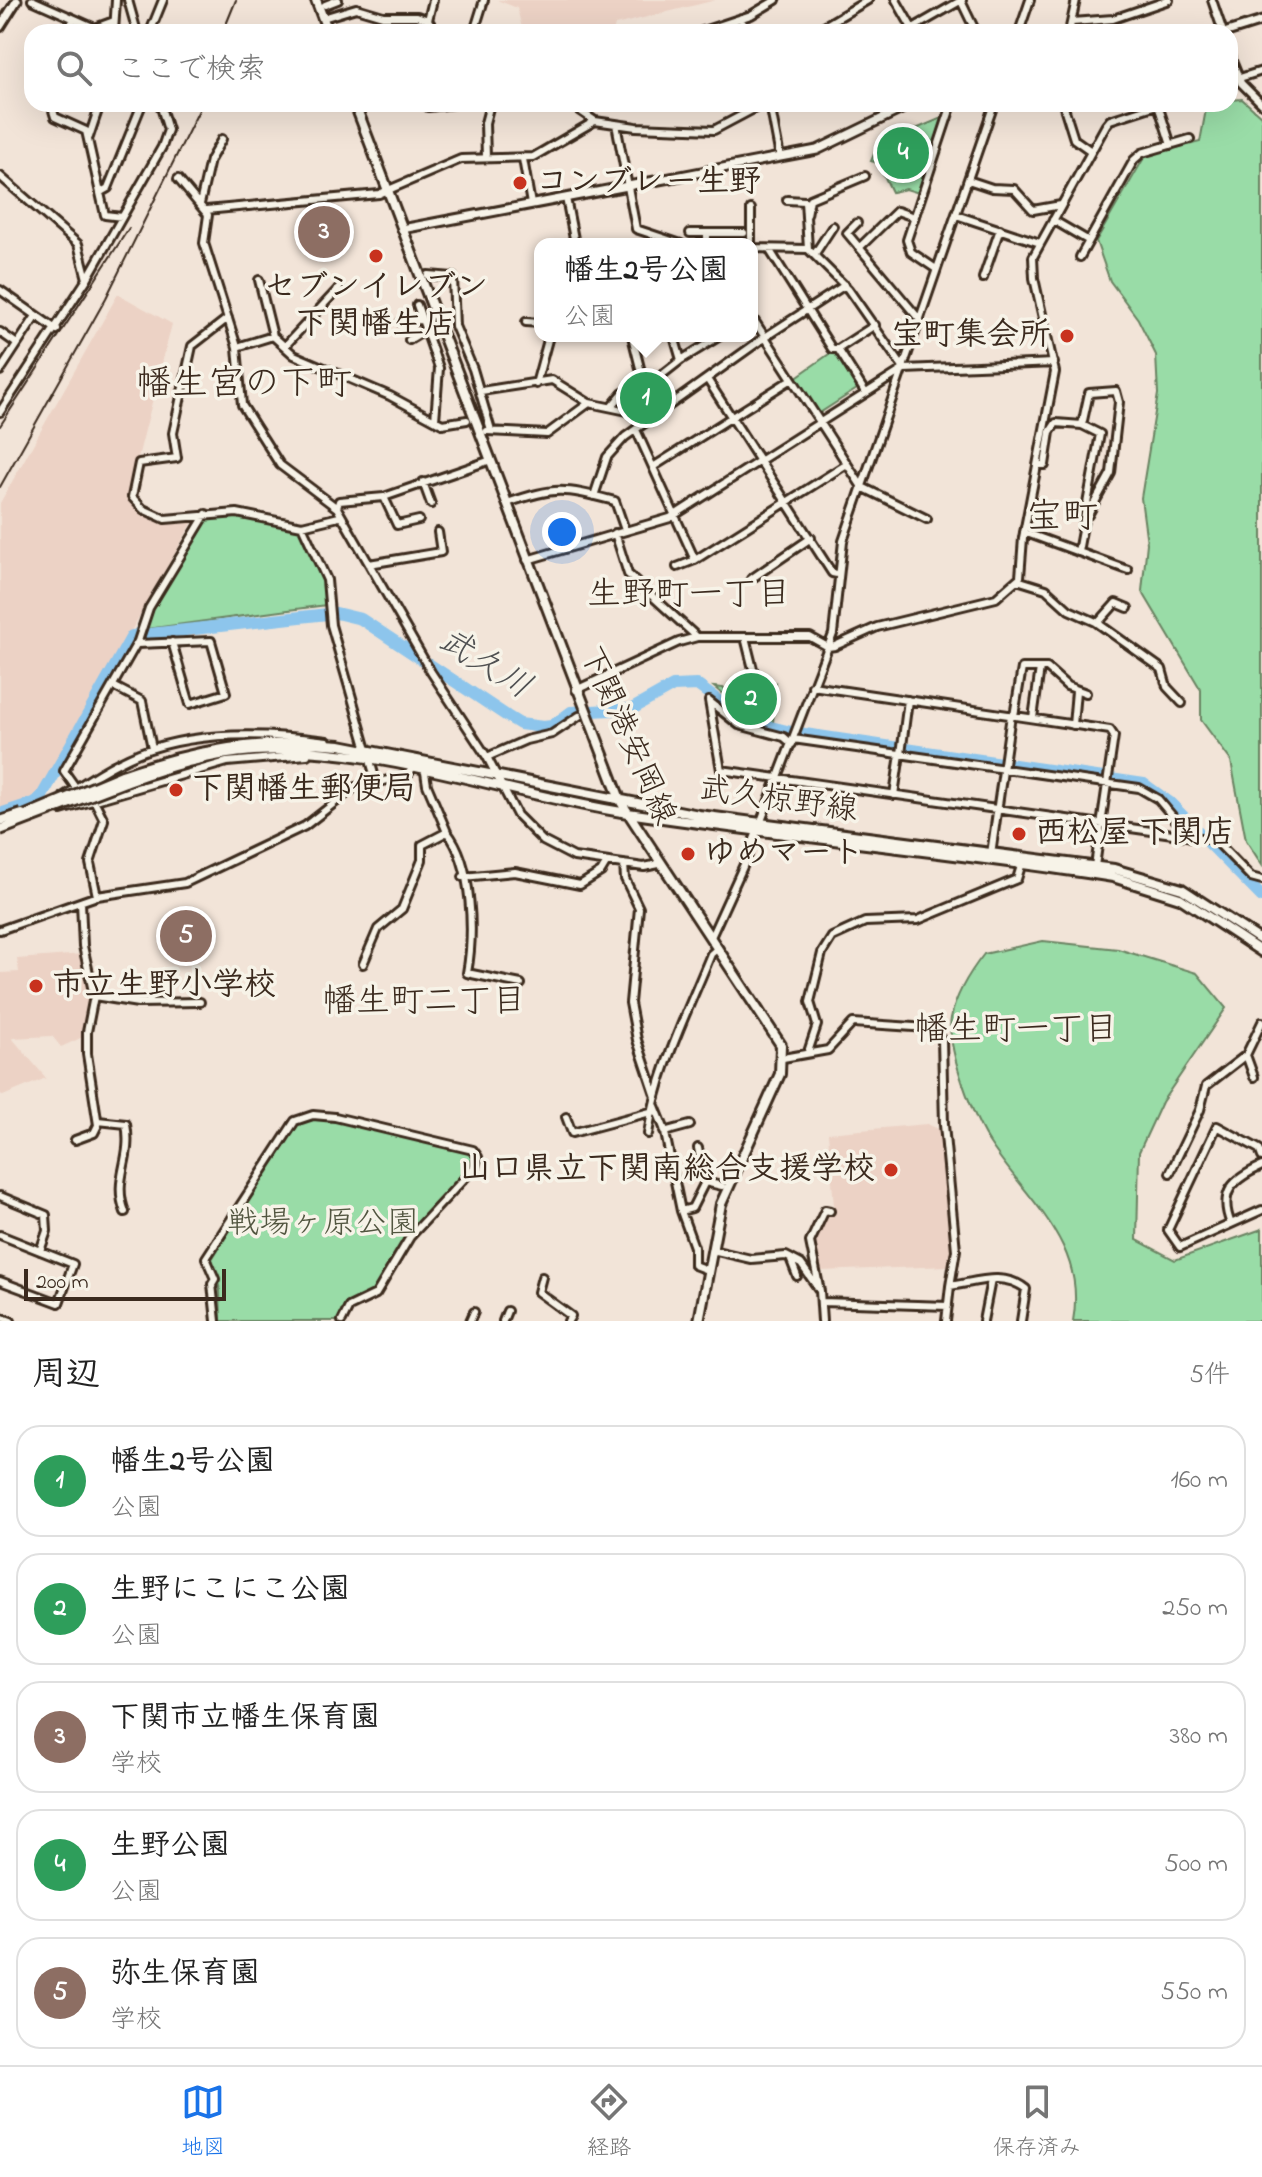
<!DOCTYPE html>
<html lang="ja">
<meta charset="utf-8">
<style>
body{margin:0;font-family:"Indie Flower","Klee One",sans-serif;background:#f2f2f2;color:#222}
.scale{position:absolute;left:24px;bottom:20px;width:202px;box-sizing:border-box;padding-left:8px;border:4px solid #3b2a1e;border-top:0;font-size:22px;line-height:28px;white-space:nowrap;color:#3b2a1e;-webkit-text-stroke:6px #f7f3e8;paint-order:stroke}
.you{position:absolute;left:562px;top:532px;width:28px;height:28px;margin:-20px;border:6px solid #fff;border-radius:50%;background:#1a73e8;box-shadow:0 0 0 12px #1a73e833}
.badge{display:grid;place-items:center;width:52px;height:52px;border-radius:50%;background:#1a73e8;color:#fff;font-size:26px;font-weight:700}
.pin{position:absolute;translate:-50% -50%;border:4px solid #fff;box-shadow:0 2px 8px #0006}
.popup{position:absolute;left:534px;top:238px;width:224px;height:104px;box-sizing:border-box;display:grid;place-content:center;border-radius:16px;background:#fff;filter:drop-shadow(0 2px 6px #0005);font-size:26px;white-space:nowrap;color:#767676}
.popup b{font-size:30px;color:#222}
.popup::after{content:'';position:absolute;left:50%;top:100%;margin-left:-16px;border:16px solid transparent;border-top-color:#fff}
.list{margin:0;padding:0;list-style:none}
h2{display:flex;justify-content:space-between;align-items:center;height:104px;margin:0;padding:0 32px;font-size:34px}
h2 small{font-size:26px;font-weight:400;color:#767676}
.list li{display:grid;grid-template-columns:52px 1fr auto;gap:24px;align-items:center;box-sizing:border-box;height:112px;margin:0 16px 16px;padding:0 16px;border:2px solid #e0e0e0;border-radius:24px}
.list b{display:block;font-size:30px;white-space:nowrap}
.list p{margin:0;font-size:26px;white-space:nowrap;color:#767676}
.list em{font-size:26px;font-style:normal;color:#767676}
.icon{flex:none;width:44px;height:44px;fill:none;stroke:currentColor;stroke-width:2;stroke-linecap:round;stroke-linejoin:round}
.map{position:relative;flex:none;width:1262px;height:1321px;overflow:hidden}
.search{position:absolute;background:#fff;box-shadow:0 8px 32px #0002;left:24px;right:24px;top:24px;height:88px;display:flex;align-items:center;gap:20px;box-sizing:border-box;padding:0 28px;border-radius:24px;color:#767676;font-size:30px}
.sheet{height:744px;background:#fff}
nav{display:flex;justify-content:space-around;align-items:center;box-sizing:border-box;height:112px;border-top:2px solid #e0e0e0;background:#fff;font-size:22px;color:#767676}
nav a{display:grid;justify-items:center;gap:4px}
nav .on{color:#1a73e8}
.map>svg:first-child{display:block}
.built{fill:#ecd2c5}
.green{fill:#99dca7;stroke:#6a8362;stroke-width:2}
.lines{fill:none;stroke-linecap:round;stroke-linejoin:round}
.stream{stroke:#6c879a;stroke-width:2}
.river{stroke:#8dc5ec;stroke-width:12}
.minor-casing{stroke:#3b2a1e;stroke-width:12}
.tertiary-casing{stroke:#3b2a1e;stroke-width:13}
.secondary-casing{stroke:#3b2a1e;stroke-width:14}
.minor{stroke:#f7f3e8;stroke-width:6}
.tertiary{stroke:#f7f3e8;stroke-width:7}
.secondary{stroke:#f7f3e8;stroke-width:8}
.rail{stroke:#3b2a1e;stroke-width:2}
.secondary-bridge-casing{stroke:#3b2a1e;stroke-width:14;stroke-linecap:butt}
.secondary-bridge{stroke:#f7f3e8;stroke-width:8}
.poi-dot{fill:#c8321e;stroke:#f7f3e8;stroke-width:3}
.labels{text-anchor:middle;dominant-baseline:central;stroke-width:7;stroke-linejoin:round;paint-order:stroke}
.poi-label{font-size:32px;font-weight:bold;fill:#3b2a1e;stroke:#f7f3e8;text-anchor:start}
.street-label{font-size:32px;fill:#3b2a1e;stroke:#f7f3e8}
.park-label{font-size:32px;fill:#525640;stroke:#f7f3e8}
.neighbourhood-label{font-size:34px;fill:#3b2a1e;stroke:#f7f3e8}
.water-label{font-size:34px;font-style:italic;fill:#505152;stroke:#f7f3e8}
.quarter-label{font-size:36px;fill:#3b2a1e;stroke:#f7f3e8}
</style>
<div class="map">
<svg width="1262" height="1321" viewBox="0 0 1262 1321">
<rect width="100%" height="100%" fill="#f2e4d8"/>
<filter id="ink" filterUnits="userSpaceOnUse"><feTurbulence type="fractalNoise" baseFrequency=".0125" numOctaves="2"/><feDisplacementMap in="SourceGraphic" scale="16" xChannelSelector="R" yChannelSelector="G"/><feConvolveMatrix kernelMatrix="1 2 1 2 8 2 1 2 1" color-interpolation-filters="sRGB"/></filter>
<g filter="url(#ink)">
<path class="built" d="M497,0H716L615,25L613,32H523L517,8Z
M118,294L172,324L130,489L131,498L165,522L195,518L38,795L0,810V503Z
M83,954L92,992L85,1036L61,1047L52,1036L12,1038L46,1078L3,1096L0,1093V973L19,972L17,959Z
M927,1124L941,1130L952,1250L947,1266L820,1271L812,1243L822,1219L830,1217L834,1206L828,1133Z"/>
<path class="green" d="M1242,99L1262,117V865L1246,840L1231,761L1201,720V690L1142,591L1147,543L1141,498L1158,394L1156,355L1138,319L1110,281L1096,241L1145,156L1200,142L1207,104H1230V100Z
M944,117L919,193L906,189L892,192L878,163L871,161L878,145Z
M832,352H838L860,387L818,414L795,378Z
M657,380L672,402L655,415L615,405L625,395Z
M238,516L299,529C313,553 326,576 326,605L146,629L151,610L206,518Z
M776,683L773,723L750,716L714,687C735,689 758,695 776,683Z
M1043,941L1118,949L1197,973L1226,1008L1162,1102L1139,1152L1137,1240L1175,1260L1262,1229V1321H1073C1087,1245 1030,1203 991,1145C974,1120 946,1048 951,1018C956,994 969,973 984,954Z
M311,1119L339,1121L470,1151L475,1157L474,1166L403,1241L376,1290L347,1306L338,1321H221L220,1290L212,1259L295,1126Z"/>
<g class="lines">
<path class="stream" d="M132,636L196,524"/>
<path class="river" d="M0,814L36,802L42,796L132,636L336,613L361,619L507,716L520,724L543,727L552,726L571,712L632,709L673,686L697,685L746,721L791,732L1144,784L1169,802L1262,897"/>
<g class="minor-casing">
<path id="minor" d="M32,0L95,28L114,21
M128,0L137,32
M896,0L912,28
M1212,0L1223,32
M961,1L976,32
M325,5L338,0
M323,18L356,8L383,16H417L428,20L436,32
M741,18L746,32
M428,20L433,0
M1072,22L1113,19L1169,0
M68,32L73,20
M114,32L116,0
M150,32L163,0
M474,32L484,0
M700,32L751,15L776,0
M814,32L868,0
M906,32L962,0
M1019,32L1030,0
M1069,32L1076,0
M1230,56L1241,83L1262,104
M1230,81L1262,71
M51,104L55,117L86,131L105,215L122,217
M570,104L595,121
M770,104L780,157
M1063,104L1074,139L1091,151
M1158,105L1171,145
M428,107L454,104
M616,124L636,229L681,244
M89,137L100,104
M486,157L485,123L490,104
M523,159L531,204
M0,176L78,244L87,279
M178,179L208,215L204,243L237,347L242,405L280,465L337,508L431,672L487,757L517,815L543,841L574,857L644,867L659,864
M968,180L992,188L1014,189L1033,210L1061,205
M101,192L108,188L142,104
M566,198L575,244
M787,200L805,201L808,249
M200,204L210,160L222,139
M751,209V244
M206,210L379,194L461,159L533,157L595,121L636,127L714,130L763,104
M807,215L810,199L865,176
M956,215L1040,243
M1053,220L1089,241
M857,223L847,233L920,320
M690,233H707V244
M707,233H744
M860,247L897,211L914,217
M752,248L808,249L848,289L904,369
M769,249L832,349H838L865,392
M814,255L833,226
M1080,257L1134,160L1142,153L1190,139
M936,269L911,252L907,240L952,104
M428,275L453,277L455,326L473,369L491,430
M983,278L1000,229
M259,280L273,336
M0,290L57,330
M417,305L439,368L435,420
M752,317L862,487L927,519
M228,318L192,346L173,433L177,458L139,463L132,497L143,509L165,519L237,513L302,526L339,517
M401,322L420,320
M526,322L540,323
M0,332L17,344
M632,336L644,384
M409,340L424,331
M285,346L339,288
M237,347L273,336L294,355L390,396L442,424L467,420
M838,349L875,325
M681,360L720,336
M0,371L36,316
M707,379L832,573L837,574
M536,384L549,336
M481,391L552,380L589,403L656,417
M612,406L623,393L658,378L681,360L674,336
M0,412L87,279L162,147L168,130L160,104
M1082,425L1089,393L1116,391L1119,402L1111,473L1088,515
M487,431L547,434L589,403
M637,432L695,560
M1039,465H1045L1050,432L1056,423L1082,425L1100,434L1078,552
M653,467L792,379
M423,482L431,504
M594,496L607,457L625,437L765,337L845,285
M384,497L397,525L419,520
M507,503C558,486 563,488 615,501L625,530
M337,508L339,501L384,497L491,460
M302,526L327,580L331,625L376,781
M1024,532L1128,570
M615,533L628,574L697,637
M527,560L670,518L904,369L1054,363
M369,564L441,552L438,532
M677,567L695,560L847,464
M751,579L811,538
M1017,580L1046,589L1069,610L1096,622L1162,669L1167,687L1182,703
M1098,623L1116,603L1128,608
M745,637L756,681
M137,644L211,641L226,693L190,704L172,642
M113,686L142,701L152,748
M812,686L1110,730L1114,736L1095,866
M576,690L679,642L697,637H810L828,647L835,646L877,627L996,598L1020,577L1023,538L1055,372L1034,278L1033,257L1106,125L1110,120L1160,104
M1014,716L1022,668H1047L1067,686L1086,693
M1033,718L1040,668
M1073,725L1076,691
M793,739L1139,788L1158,799L1190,837
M792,744L784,737L739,725L709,701L721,770L1215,840L1251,877L1262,880
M901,754L908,700
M487,757L526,740L552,734L579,716
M894,795L900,754
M64,796C88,780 112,764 139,753C195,731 268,733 327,741
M61,810L227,762L307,755
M447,832C473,864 474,935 467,973L521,984
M991,854L1011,715
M624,864L625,879L639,908L630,1003L637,1040L656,1097
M463,877L515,872L580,885L601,872L607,862
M97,896L90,863L104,820L95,802L76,788L64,771L138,641L149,608L206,514
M0,930L97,896L185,883L305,826L355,787L407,776L415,764
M711,937L746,860L833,634L843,541L994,104
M363,964L378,929L402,909L422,860V845L447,832L427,785L424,766
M94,996L138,1003L200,1002
M808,1052L817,1025L810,1002L822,953L832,937L865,922L918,920L1017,879L1021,866
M1246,1055L1254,1077
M783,1058L828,1050L853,1023L929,1028L942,1039L944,1125L956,1250L950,1286
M655,1106L664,1128L681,1211L692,1208L705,1182L722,1186
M566,1117L572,1133L654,1111
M98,1121L126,1124C133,1161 112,1178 125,1212
M664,1132L690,1125
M648,1134C657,1072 687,1013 711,954L718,948
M75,1140L94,1133L98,1125L87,1054V1032L94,996L83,946L81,902
M698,1148L705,1182
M1262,1157L1259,1149L1217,1126L1168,1230L1180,1247L1262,1210
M1170,1173L1200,1110L1206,1086L1246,1055L1262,1022
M0,1196L46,1215L47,1231L40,1251
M681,1211L694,1247V1265L707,1270
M1231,1224C1218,1192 1233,1179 1262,1166
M0,1235L73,1264L59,1303L0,1281
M712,1250L751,1259L786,1256L801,1264L820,1291L822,1321
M790,1258L797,1276
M542,1277L538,1292L571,1316L568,1321
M820,1291L810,1242L825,1210L830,1211
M822,1302L948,1306
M0,1317L11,1321
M216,1321L212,1284L215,1279L206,1258L295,1121L313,1115L335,1117L473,1150L478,1157L475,1167L410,1237L376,1294L349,1307L342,1321
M470,1321L474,1312
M503,1321L507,1311
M946,1321L950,1286C977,1282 1003,1271 1026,1289L1021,1321
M983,1321L991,1280"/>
</g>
<g class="tertiary-casing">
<path id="tertiary" d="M0,27L17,0
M1227,32L1262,21
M402,229L817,150L912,104"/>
</g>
<g class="secondary-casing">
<path id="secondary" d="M316,0L328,32
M355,104L621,802L781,1045L780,1074L721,1204L699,1321
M122,775C194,750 263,738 340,745L699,815L1114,869L1182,889L1262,941
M125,782C167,767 209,754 254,751C374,743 508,795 628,813C789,837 952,852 1113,877L1180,898L1262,952"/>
</g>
<use href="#minor" class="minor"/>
<use href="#tertiary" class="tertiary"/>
<use href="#secondary" class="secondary"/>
<path class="rail" d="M223,32L236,0
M0,426L129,228
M0,487L106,298L202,104"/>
<g class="secondary-bridge-casing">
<path id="secondary-bridge" d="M19,818L122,775
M0,821L22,814
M0,830L125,782"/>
</g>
<use href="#secondary-bridge" class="secondary-bridge"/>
</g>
</g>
<g class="poi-dot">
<circle cx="520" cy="183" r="8"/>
<circle cx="376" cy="256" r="8"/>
<circle cx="1067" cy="336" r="8"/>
<circle cx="176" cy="790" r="8"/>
<circle cx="1019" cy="834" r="8"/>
<circle cx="688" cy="854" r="8"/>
<circle cx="36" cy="986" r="8"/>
<circle cx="891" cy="1170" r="8"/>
</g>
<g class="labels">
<g class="poi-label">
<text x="536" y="183">コンブレー生野</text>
<text x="376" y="288" text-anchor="middle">セブンイレブン<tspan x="376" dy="37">下関幡生店</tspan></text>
<text x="1051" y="336" text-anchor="end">宝町集会所</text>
<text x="192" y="790">下関幡生郵便局</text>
<text x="1035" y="834">西松屋 下関店</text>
<text x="704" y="854">ゆめマート</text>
<text x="52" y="986">市立生野小学校</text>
<text x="875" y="1170" text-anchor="end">山口県立下関南総合支援学校</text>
</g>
<g class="street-label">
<text transform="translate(626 736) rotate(66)">下関港安岡線</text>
<text transform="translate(778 801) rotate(8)">武久椋野線</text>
</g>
<g class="park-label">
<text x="323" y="1224">戦場ヶ原公園</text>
</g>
<g class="neighbourhood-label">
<text x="689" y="596">生野町一丁目</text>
<text x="424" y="1003">幡生町二丁目</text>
<text x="1016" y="1031">幡生町一丁目</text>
</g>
<g class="water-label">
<text transform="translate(484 665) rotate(32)">武久川</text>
</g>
<g class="quarter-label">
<text x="244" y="385">幡生宮の下町</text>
<text x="1062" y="518">宝町</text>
</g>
</g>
</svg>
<div class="scale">200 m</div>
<div class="you"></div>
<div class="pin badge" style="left:646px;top:398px;background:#2e9e5b">1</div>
<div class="popup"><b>幡生2号公園</b>公園</div>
<div class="pin badge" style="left:751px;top:699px;background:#2e9e5b">2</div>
<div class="pin badge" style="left:324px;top:232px;background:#8d6e63">3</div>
<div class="pin badge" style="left:903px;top:153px;background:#2e9e5b">4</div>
<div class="pin badge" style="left:186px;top:936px;background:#8d6e63">5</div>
<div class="search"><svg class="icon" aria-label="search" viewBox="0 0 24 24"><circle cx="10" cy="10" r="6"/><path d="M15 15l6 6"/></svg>ここで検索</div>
</div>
<section class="sheet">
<h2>周辺<small>5件</small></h2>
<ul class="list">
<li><span class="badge" style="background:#2e9e5b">1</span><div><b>幡生2号公園</b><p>公園</p></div><em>160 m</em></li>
<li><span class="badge" style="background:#2e9e5b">2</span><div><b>生野にこにこ公園</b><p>公園</p></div><em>250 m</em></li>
<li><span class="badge" style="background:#8d6e63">3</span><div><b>下関市立幡生保育園</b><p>学校</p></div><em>380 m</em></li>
<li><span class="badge" style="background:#2e9e5b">4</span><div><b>生野公園</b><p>公園</p></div><em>500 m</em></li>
<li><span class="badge" style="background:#8d6e63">5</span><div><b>弥生保育園</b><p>学校</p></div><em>550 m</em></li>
</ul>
</section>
<nav>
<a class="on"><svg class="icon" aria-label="map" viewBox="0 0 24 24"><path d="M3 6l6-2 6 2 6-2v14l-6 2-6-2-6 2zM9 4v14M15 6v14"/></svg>地図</a>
<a><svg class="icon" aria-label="directions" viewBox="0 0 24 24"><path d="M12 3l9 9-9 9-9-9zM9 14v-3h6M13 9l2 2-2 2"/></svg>経路</a>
<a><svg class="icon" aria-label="saved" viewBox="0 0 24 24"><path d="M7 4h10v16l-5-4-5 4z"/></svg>保存済み</a>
</nav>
